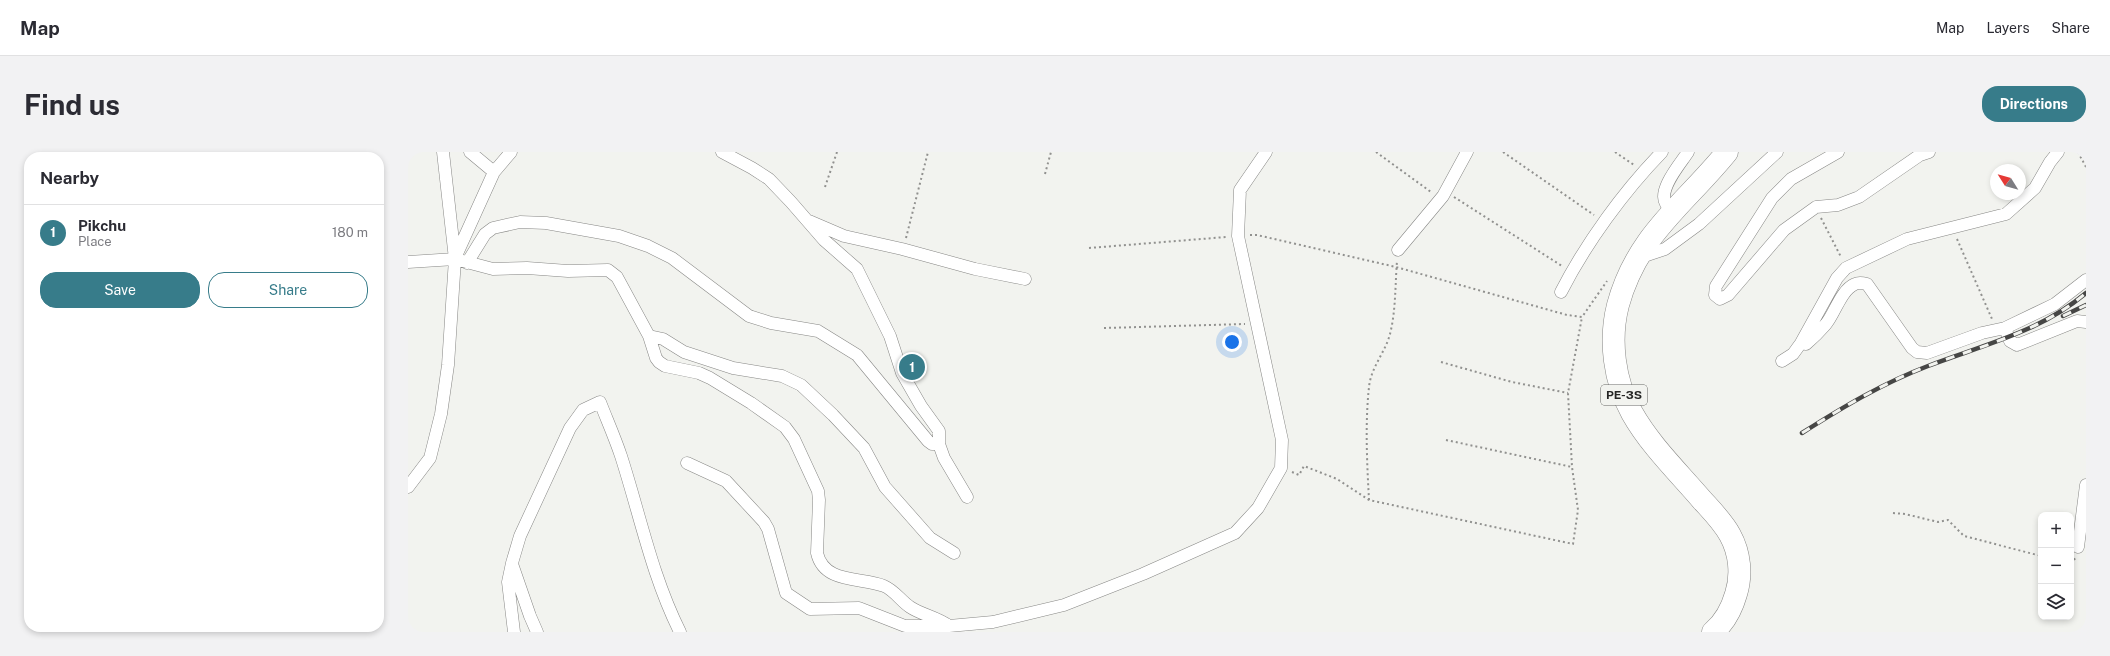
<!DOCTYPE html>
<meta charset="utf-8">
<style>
body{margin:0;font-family:"Public Sans",sans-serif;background:#f2f2f3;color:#2b2b33}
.controls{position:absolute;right:12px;bottom:12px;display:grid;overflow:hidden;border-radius:8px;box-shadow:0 2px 6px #0003}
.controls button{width:36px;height:36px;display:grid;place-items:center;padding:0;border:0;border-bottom:1px solid #e1e1e2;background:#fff;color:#2b2b33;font:20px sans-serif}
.compass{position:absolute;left:1582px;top:12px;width:36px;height:36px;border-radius:50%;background:#fff;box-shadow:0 2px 6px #0003;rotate:307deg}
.you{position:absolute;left:824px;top:190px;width:14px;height:14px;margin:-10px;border:3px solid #fff;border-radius:50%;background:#1a73e8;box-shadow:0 0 0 6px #1a73e833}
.badge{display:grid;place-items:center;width:26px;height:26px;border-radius:50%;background:#377c8a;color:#fff;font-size:13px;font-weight:700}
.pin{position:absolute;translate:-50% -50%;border:2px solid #fff;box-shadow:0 1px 4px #0006}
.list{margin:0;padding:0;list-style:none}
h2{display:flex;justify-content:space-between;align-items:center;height:52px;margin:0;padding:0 16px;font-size:17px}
h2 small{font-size:13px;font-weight:400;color:#7c7c81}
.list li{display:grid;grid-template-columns:26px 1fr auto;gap:12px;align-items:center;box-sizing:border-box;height:56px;padding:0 16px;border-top:1px solid #e1e1e2}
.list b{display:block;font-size:15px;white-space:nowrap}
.list p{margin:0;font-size:13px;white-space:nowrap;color:#7c7c81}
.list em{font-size:13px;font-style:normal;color:#7c7c81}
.actions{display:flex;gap:8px;padding:12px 16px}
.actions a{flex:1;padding:9px 0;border:1px solid #377c8a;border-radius:16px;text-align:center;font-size:14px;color:#377c8a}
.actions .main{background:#377c8a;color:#fff}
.icon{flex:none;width:22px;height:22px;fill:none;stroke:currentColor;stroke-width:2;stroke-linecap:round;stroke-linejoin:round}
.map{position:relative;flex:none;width:1678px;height:480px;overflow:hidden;border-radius:16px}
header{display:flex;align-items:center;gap:24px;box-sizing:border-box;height:56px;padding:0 20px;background:#fff;border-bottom:1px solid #e1e1e2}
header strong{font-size:19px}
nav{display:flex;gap:22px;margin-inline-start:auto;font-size:14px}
.intro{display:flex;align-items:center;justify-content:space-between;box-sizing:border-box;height:96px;padding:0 24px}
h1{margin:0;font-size:28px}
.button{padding:10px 18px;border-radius:16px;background:#377c8a;color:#fff;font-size:14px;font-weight:700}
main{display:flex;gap:24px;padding:0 24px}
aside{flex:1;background:#fff;border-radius:16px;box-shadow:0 2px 6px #0003}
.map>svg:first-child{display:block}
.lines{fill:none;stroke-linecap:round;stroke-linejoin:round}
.street-casing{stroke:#878785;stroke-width:13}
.highway-casing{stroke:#878785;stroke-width:23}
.path{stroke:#91918f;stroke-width:2;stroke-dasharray:2 3;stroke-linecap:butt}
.street{stroke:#fff;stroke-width:12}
.highway{stroke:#fff;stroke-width:22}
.rail-casing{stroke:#464645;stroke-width:4.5}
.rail{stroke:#f2f3ef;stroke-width:3;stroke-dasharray:9;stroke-linecap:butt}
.labels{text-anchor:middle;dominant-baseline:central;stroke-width:3;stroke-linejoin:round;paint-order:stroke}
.shield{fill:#f2f3ef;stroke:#626361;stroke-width:1}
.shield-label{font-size:12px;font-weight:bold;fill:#252524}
</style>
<header>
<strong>Map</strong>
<nav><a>Map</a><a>Layers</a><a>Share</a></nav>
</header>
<div class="intro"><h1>Find us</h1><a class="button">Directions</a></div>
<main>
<aside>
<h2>Nearby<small></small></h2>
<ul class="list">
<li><span class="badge">1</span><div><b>Pikchu</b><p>Place</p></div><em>180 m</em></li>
</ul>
<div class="actions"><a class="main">Save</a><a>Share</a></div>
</aside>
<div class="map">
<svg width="1678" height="480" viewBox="0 0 1678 480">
<rect width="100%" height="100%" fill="#f2f3ef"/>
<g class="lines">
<g class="street-casing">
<path id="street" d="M62,0L86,20L103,0
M1430,0L1383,27L1364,46L1308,134L1307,143L1312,147L1320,143L1376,78L1408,55L1430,53L1451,45L1512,3L1521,0
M1265,58C1263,56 1259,54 1258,52C1249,38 1273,11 1280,0
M401,69L436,84L494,97L567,117L617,127
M990,98L1035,44L1059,0
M47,106L86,20
M1230,106L1257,97L1291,72L1369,0
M0,110L47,107L85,117L119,116L160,119L200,118L209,125L241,184L248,206L251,210L257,214L291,221L302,226L343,251L377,275L386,287L410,339L411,348L409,401C416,432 453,425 476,434C486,438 493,449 502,455C514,463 529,465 541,474L585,470L656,453L735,422L827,381L850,356L873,316L874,288L830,84L832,38L858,0
M59,111L77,82L85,76L112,70L138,71L211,84L240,94L264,106L341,164L363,171L410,179L449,203L520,289L524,292H531V279L513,254L494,221L482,184L449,117L416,88L383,50L361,27L344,16L314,0
M1678,128L1647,152L1597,176L1602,189L1609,193L1669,169L1678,170
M1153,140C1178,91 1216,39 1254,0
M241,184L255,187L276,200L325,216L374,224L393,233L425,263L456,296L477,335L522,386L546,401
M1395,191L1398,192C1405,186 1412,179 1418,172C1427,161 1433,138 1447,132C1451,130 1455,131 1459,132L1504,196L1509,200L1519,201L1574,181L1597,176
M1374,209L1385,202L1393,191L1429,126L1438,116L1499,87L1598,62L1627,36L1642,10L1650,0
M531,292L536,306L559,345
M279,311L318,329L356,370L360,377L378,441L402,457L451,456L497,474H541
M0,335L22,306L33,262L40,213L47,107L35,0
M1670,395L1678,333
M104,412L122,464L129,480
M106,480L100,430L104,411L112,384L162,276L175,258L192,250C199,268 207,286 213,304C232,363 244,424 272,480"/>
</g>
<g class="highway-casing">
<path id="highway" d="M1305,480C1317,470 1324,456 1328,442C1334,423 1332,401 1322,383C1315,370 1304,359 1294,348C1270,320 1242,293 1224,261C1206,229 1201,188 1210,153C1229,83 1276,53 1319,0"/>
</g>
<path class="path" d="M968,0L1023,40
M1095,0L1186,63
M1207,0L1226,13
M1670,0L1678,15
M637,22L643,0
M417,35L429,0
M1046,45L1154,114
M1413,66L1433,105
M842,83H849L988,115L1159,163L1174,165L1199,129
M498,86L520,0
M1549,87L1584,167
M681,96L818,85
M696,176L837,172
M1033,210L1104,230L1160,241
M1038,288L1164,315
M884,320L891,323L896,314L929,327L961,348L1165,392L1170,358L1164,315L1160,241L1174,165
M961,348C959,311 957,272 961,235C963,215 977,201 982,182C988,158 987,134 989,109
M1485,361L1497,362L1530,370L1540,368L1556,384L1633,404
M1663,412L1668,405"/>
<use href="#street" class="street"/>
<use href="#highway" class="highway"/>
<g class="rail-casing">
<path id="rail" d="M1655,164L1678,153
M1394,281C1435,255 1475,231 1520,214C1575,193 1632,180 1678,141"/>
</g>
<use href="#rail" class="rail"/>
</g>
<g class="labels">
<rect class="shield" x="1193" y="233" width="46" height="20" rx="3"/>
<g class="shield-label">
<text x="1216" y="243">PE-3S</text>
</g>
</g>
</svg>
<div class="controls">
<button>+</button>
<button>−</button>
<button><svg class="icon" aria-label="layers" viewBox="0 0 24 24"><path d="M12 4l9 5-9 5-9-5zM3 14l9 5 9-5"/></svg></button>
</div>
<svg class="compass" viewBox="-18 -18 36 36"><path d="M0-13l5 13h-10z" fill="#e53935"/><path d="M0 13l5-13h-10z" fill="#7c7c81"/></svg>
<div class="you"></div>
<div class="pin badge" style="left:504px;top:215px">1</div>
</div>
</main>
